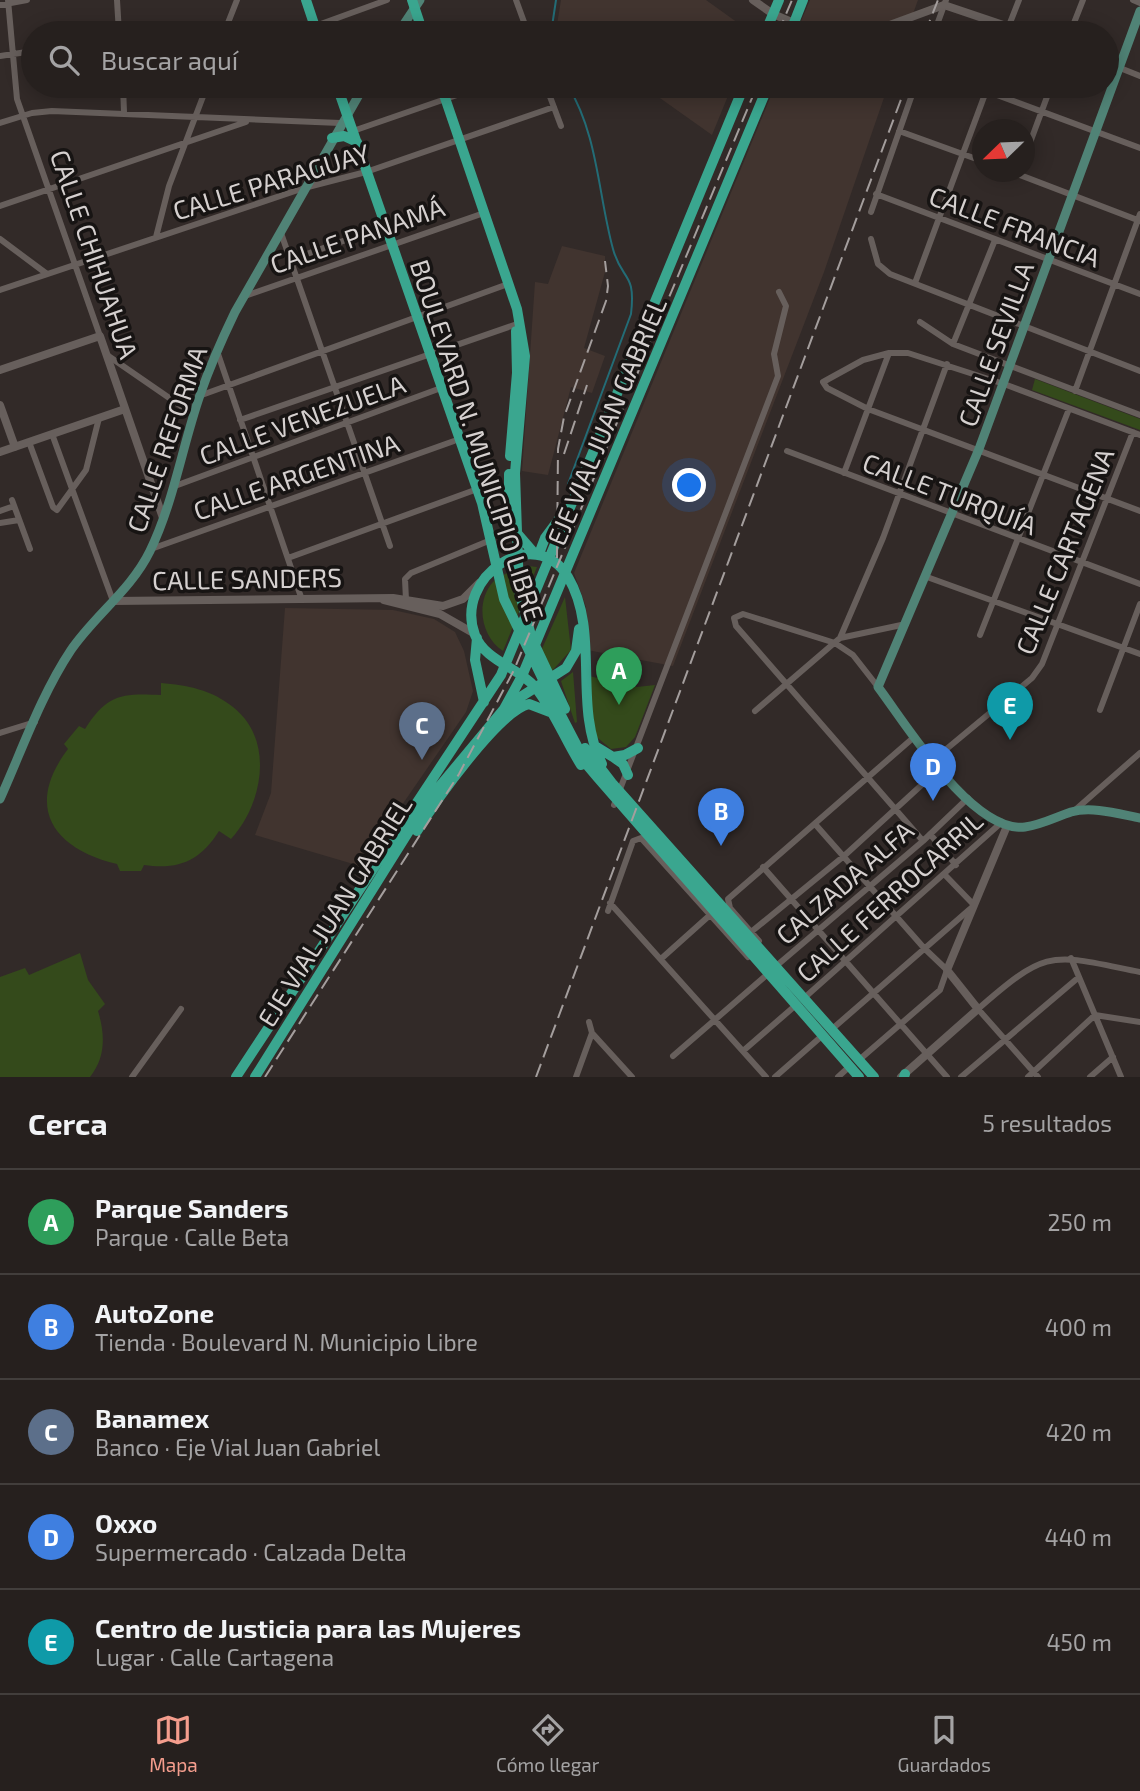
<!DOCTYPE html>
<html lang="es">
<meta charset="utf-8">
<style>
body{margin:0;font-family:"Exo 2",sans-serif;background:#322d2b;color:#f1f3f6}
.compass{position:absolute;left:972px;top:119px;width:63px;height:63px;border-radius:50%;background:#26201e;box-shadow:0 4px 18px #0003;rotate:247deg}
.you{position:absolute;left:690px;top:486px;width:24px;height:24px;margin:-18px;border:5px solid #fff;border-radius:50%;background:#1a73e8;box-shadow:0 0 0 10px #1a73e833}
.badge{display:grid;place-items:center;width:46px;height:46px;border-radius:50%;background:#f49d8d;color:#fff;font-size:23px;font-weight:700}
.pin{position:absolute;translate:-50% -58px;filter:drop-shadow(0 2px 4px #0008)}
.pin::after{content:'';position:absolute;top:37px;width:24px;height:21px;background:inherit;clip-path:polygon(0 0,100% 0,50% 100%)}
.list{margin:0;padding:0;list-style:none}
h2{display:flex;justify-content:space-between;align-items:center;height:91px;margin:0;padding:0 28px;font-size:30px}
h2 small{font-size:23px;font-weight:400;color:#a4a3a4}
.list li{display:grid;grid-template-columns:46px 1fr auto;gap:21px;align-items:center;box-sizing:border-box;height:105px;padding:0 28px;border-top:2px solid #423e3c}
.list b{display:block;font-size:26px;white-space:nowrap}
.list p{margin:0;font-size:23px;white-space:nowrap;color:#a4a3a4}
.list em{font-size:23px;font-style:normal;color:#a4a3a4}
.icon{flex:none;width:38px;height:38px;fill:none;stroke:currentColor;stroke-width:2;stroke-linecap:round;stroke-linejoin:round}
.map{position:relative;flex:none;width:1140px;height:1077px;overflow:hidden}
.search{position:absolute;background:#26201e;box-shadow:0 4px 18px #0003;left:21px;right:21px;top:21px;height:77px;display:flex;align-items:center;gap:18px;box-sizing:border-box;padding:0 24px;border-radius:38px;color:#a4a3a4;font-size:26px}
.sheet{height:616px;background:#26201e}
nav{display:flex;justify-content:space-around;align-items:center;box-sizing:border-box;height:98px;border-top:2px solid #423e3c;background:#26201e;font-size:19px;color:#a4a3a4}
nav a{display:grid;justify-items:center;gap:4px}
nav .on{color:#f49d8d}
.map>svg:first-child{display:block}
.built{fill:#41342f}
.green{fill:#344a1b}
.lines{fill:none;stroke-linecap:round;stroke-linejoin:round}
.stream{stroke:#236c76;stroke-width:2}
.minor{stroke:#675f5c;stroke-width:6}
.tertiary{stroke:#675f5c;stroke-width:8}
.secondary{stroke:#508376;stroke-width:9}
.primary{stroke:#3aa68f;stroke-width:10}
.rail{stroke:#a49e9d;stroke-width:2;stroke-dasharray:14 7;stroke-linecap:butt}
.labels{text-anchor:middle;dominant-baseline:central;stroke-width:7;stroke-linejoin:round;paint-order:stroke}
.street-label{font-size:26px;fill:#d5d0cf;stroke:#171413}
</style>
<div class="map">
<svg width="1140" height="1077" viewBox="0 0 1140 1077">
<rect width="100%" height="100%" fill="#322a28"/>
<path class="built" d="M561,0H706L752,33H569L557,25Z
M810,0H918L906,33H796Z
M643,86H732L712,135Z
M775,86H888L824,272L673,666L587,650L586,607L574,573Z
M562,246L605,256V272L584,348L605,356L592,393L571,387L548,475L522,471L535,282L548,284Z
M285,608L393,610L434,619L455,632L464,651L473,691L466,712L360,866L255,835L271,793Z"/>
<path class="green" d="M1035,379L1140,419V430L1032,390Z
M528,566L537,567L503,651C481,637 475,602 493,582C502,573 517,570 528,566Z
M565,597L571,650L551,672L541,651Z
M573,672L577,722L575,723L561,681Z
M589,676L637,687L655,685L635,737L626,747L611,749L593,734Z
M161,683C187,685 212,690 233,707C275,740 263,804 231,839L219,831C200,861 179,870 144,865L141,871H120L117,864C53,849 24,807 68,749L64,744L79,726L85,729C107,694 122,693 161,695Z
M80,953L88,980L105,1004L98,1011C105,1034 106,1057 90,1077H0V977L25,968L29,975Z"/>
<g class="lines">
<path class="stream" d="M551,33L556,0
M568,484L631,314C636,271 622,282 613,249C598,194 598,135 568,86"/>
<path class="minor" d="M8,0L17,99L100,336
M117,0L119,33
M516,0L528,33
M1133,0L1140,3
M0,5L27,0
M224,33L237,0
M296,33L387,0
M934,33L946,0
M1006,33L1019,0
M1070,33L1083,0
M0,56L33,51
M1120,68L1140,76
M123,86L124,112
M546,86L561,126
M973,86L1140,148
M359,94L381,86
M0,123L32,113L52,111L340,123
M353,131L483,86
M899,131L982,161
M1024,159L1051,86
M1012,172L1140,221
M876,194L1140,294
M0,206L246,122
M871,212L915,86
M281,233L390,546
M156,237L169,186L207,86
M0,239L47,274
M871,239L878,264L890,274L1140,371
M290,260L385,226
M915,283L988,86
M0,290L304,188L366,172L554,107
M245,296L484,213
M920,322L953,344L1140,415
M953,344L995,240
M217,351L301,597
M107,355L194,415
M1075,391L1140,214
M199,396L508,284
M240,420L520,323
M52,434L113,601
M1140,435L1004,384L908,353H889L863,360L823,382L827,388L868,409L1140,511
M29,442L53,507L57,510L86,470L99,418
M787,451L1140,584
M844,473L889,353
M175,486L441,388
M12,500L30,549
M0,511L14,506
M0,523L19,520
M151,549L454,441
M288,558L472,491
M927,577L1140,654
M406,600L405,579L411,573L486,542
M980,635L1069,409
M840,638L906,624
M878,687L853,655L835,643L743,614L734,618L736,626L923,841
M1100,710L1140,604
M755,711L840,638L883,538L947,364
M0,733L35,722
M932,761L1032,678L1042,664L1133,432
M614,805L778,376L774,354L786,306L779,292
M1074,811L1140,753
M815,824L924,948L947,970L940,990L859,1060
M930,834L956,865
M763,867L947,1077
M945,875L973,904
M610,903L766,1077
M608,911L633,841L641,838L748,957
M751,932L844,856L938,770
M759,941L730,908L728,899L913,738
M662,958L710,915
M1071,958L1121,1077
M775,967L923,841L968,798
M803,999L1002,822
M589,1022L592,1033L632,1077
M831,1030L970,909
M743,1051L796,1005
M673,1056L769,973
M132,1077L181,1009
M576,1077L592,1033
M775,1077L823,1035
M838,1077L850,1066
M961,1077L1079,977
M1028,1077L1095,1015L1140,1022
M1038,1077L978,1009C1049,947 1050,954 1140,972
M1090,1077L1113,1057"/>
<path class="tertiary" d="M753,0L773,14L817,33
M868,33L944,5L1027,33
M1107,63L1120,68
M0,370L100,336L163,518
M0,405L15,447
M0,452L125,409
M384,600L440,614L475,634
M113,601L393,598L443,606L463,599L479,583
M901,1077L978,1009L947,970L1007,826"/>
<path class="secondary" d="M1140,11L979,449L878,687C906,724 972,833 1025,827C1041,825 1056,817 1071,812C1092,806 1119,814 1140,818
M398,33L420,0
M0,799C22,750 41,695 71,650C95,615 131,590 150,551C174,501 182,447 200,395C210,366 222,339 235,312L364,86"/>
<path class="primary" d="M306,0L317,33
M412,0L423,33
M765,33L779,0
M790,33L803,0
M337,86L482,503L504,599L551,696L587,765L598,778L859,1077
M441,86L517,309L525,356L515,473L519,591L532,639L565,709
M332,138L344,136L357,142
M510,456L517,373L516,331
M509,474V524L535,554
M539,554L545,538L565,511
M477,638L475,660L484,702
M508,705L566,668L576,651L579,629
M595,746L613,757L625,755L638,748
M585,748L612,783L874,1077
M613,757L623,764L628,775
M581,765C565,740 554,710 535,687C518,667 485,661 475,635C453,577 535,522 568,577C601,633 572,705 602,764
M417,831C435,802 498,712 529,704L550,712
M236,1077L501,675L744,86
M255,1077L429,799L504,709L522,676L768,86
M904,1077L905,1074"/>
<path class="rail" d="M778,33L792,0
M925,33L938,0
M564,454L587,385
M557,558L558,449L564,417L606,301L608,286L605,261
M265,1077L459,774L514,670L757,86
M536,1077L906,86"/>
</g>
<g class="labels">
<g class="street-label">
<text transform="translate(271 181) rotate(-17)">CALLE PARAGUAY</text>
<text transform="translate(1015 226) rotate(21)">CALLE FRANCIA</text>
<text transform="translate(357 235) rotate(-19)">CALLE PANAMÁ</text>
<text transform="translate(95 254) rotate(71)">CALLE CHIHUAHUA</text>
<text transform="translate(995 344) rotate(-70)">CALLE SEVILLA</text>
<text transform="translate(302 419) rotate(-20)">CALLE VENEZUELA</text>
<text transform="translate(606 421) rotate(-67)">EJE VIAL JUAN GABRIEL</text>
<text transform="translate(166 439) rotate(-71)">CALLE REFORMA</text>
<text transform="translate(478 440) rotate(72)">BOULEVARD N. MUNICIPIO LIBRE</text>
<text transform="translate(296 476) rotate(-19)">CALLE ARGENTINA</text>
<text transform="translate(950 493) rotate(21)">CALLE TURQUÍA</text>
<text transform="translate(1064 551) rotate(-68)">CALLE CARTAGENA</text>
<text transform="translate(247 578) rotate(-1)">CALLE SANDERS</text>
<text transform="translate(844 882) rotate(-41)">CALZADA ALFA</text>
<text transform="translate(889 896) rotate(-42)">CALLE FERROCARRIL</text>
<text transform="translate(334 911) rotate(-58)">EJE VIAL JUAN GABRIEL</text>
</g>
</g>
</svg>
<svg class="compass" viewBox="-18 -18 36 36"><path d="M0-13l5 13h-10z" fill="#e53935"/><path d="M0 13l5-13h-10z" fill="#a4a3a4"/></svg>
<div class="you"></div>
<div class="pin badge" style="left:619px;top:705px;background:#2e9e5b">A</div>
<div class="pin badge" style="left:721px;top:846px;background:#3f7fe0">B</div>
<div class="pin badge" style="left:422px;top:760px;background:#5c6f8a">C</div>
<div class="pin badge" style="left:933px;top:801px;background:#3f7fe0">D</div>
<div class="pin badge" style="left:1010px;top:740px;background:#0f9aa8">E</div>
<div class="search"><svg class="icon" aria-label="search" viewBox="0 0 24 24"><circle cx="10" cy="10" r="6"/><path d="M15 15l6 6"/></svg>Buscar aquí</div>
</div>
<section class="sheet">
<h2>Cerca<small>5 resultados</small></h2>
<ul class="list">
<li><span class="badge" style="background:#2e9e5b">A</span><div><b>Parque Sanders</b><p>Parque · Calle Beta</p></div><em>250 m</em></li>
<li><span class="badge" style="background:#3f7fe0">B</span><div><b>AutoZone</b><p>Tienda · Boulevard N. Municipio Libre</p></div><em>400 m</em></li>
<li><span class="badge" style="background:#5c6f8a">C</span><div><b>Banamex</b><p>Banco · Eje Vial Juan Gabriel</p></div><em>420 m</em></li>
<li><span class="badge" style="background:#3f7fe0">D</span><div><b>Oxxo</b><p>Supermercado · Calzada Delta</p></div><em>440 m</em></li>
<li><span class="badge" style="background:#0f9aa8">E</span><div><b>Centro de Justicia para las Mujeres</b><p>Lugar · Calle Cartagena</p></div><em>450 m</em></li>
</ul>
</section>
<nav>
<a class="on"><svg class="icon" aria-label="map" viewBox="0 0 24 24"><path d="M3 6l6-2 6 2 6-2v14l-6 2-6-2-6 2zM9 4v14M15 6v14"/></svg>Mapa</a>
<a><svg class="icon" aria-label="directions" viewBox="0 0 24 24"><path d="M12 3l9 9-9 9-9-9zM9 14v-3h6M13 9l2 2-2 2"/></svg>Cómo llegar</a>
<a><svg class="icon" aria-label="saved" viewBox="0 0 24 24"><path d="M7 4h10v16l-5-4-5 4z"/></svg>Guardados</a>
</nav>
